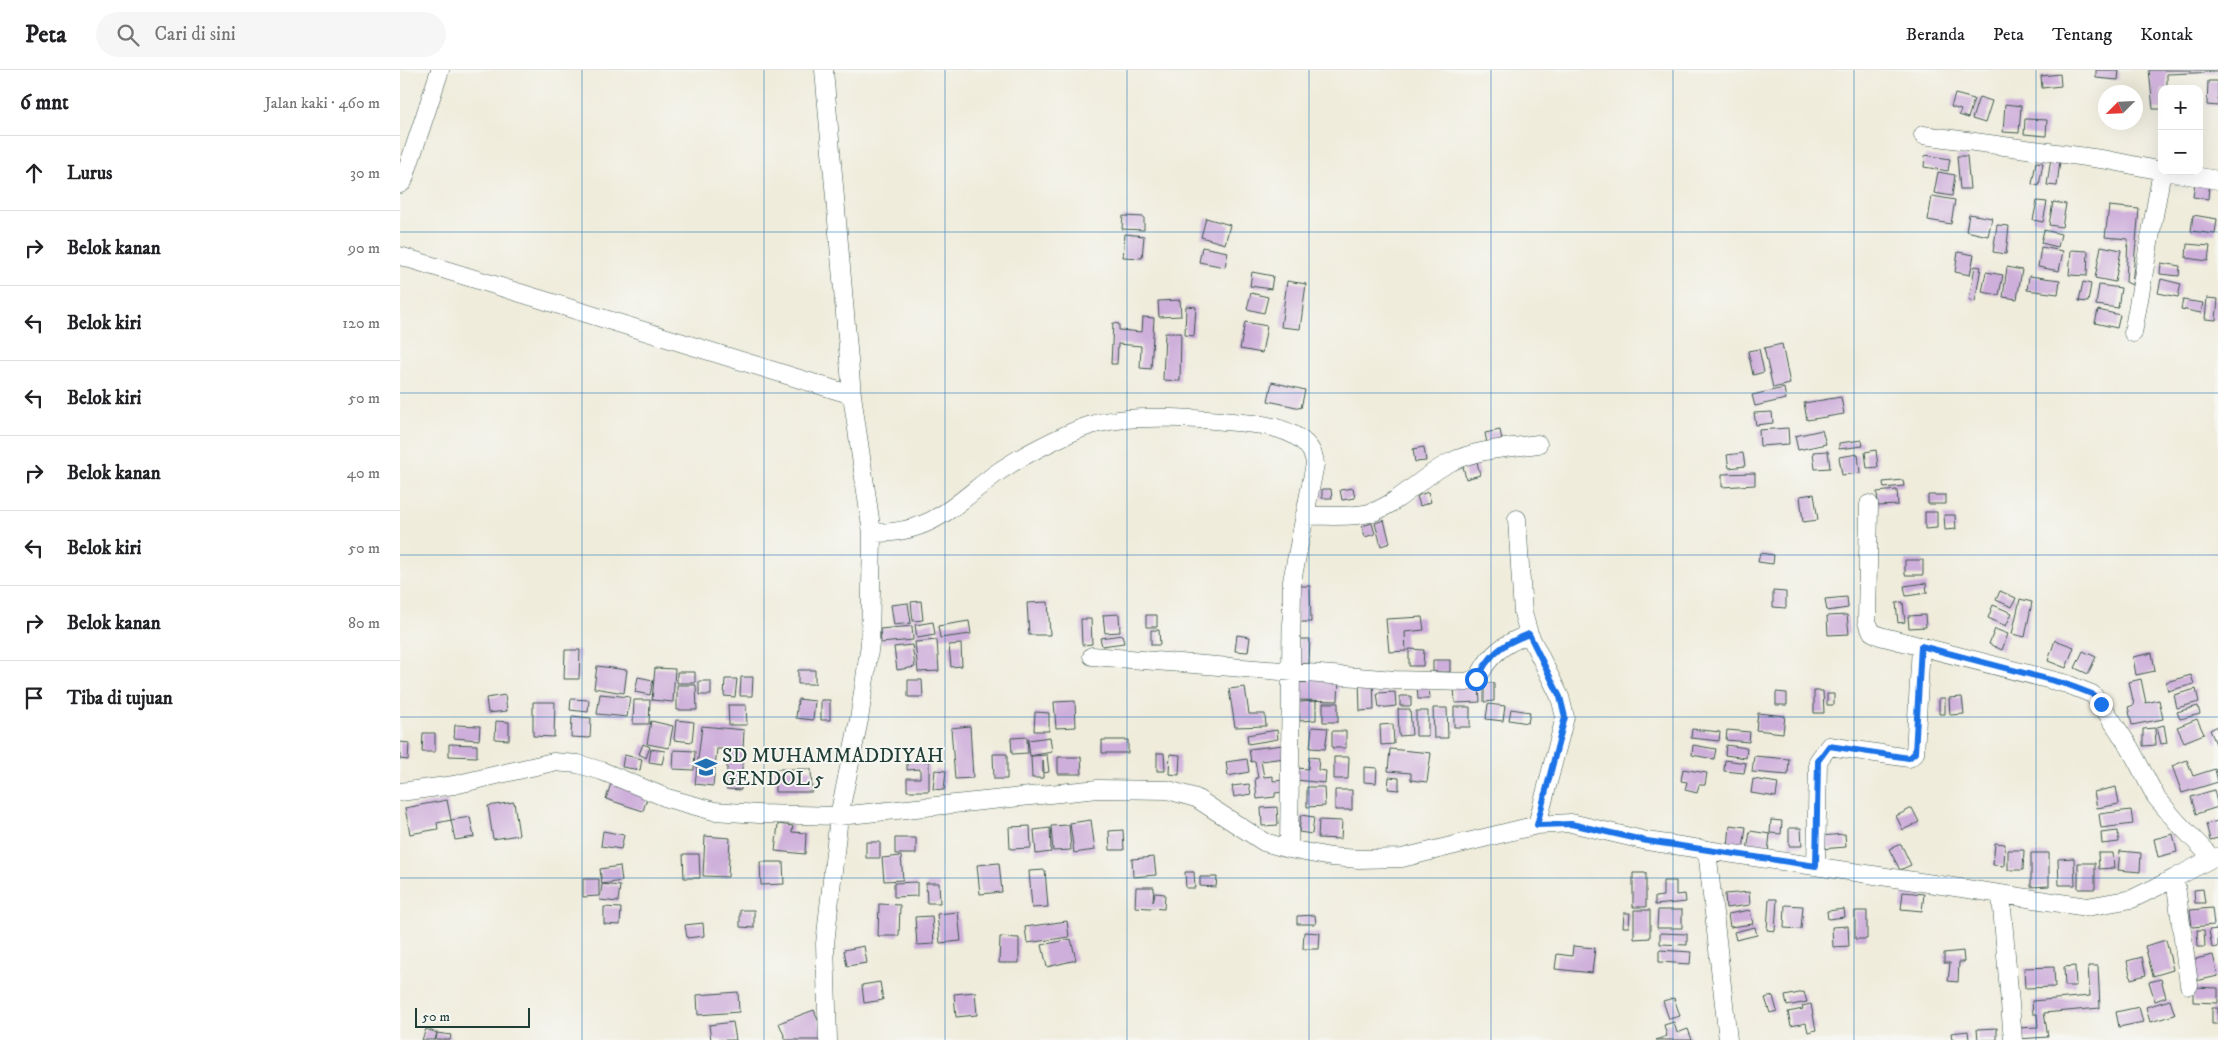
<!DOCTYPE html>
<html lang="id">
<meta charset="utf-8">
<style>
body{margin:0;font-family:"IM FELL DW Pica",serif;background:#f6f6f6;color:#202124}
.controls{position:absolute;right:15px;top:15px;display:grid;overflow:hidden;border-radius:10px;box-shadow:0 5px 20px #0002}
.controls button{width:45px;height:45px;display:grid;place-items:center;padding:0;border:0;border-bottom:1px solid #e0e0e0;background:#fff;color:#202124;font:25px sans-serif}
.compass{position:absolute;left:1698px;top:15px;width:45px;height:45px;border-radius:50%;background:#fff;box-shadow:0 5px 20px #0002;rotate:246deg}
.scale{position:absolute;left:15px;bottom:12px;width:115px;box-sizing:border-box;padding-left:5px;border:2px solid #1f3d34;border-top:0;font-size:14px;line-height:18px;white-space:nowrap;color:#1f3d34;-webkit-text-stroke:4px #f6f6f2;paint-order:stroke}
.stop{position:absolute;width:15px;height:15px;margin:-11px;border:4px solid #1a73e8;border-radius:50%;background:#fff}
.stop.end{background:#1a73e8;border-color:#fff;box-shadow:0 1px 5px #0008}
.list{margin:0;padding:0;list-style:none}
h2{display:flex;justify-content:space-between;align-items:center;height:65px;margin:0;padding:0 20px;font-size:21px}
h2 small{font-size:16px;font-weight:400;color:#757577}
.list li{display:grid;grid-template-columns:32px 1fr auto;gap:15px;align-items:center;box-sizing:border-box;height:75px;padding:0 20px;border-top:1px solid #e0e0e0}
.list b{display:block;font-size:19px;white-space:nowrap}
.list em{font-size:16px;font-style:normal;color:#757577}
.icon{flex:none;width:28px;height:28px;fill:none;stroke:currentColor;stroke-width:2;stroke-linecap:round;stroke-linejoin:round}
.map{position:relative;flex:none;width:1818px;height:970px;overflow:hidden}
header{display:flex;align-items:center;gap:30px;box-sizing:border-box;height:70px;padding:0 25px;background:#fff;border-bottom:1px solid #e0e0e0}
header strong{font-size:24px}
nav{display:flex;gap:28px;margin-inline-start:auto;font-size:18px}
.search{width:350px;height:45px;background:#f6f6f6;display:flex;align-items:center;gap:12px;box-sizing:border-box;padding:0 18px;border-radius:28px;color:#757577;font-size:19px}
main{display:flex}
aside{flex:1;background:#fff}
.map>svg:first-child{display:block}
.building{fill:#ceaeda}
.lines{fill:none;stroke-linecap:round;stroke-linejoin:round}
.street-casing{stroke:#3e574d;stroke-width:19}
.street{stroke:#fff;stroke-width:18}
.route{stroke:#1a73e8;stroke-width:6}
.grid{fill:none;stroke:#1f6fb2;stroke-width:1;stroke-opacity:0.55}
.labels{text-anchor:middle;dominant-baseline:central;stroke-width:4;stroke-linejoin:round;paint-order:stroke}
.poi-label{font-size:20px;fill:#1f3d34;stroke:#f6f6f2;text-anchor:start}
</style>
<header>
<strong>Peta</strong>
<div class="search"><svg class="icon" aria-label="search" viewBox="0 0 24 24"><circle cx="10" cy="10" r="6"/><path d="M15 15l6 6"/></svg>Cari di sini</div>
<nav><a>Beranda</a><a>Peta</a><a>Tentang</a><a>Kontak</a></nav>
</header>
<main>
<aside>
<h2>6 mnt<small>Jalan kaki · 460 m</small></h2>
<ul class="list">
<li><svg class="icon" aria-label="ahead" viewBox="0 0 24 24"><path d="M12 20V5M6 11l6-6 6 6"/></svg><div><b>Lurus</b></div><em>30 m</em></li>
<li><svg class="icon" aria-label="right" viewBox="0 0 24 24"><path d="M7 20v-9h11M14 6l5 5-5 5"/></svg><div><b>Belok kanan</b></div><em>90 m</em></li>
<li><svg class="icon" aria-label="left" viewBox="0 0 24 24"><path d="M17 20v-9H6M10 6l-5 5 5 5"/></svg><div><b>Belok kiri</b></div><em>120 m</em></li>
<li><svg class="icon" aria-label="left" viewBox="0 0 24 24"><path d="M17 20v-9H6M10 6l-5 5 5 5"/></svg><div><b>Belok kiri</b></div><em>50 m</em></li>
<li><svg class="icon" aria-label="right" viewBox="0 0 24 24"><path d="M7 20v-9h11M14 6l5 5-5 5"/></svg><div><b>Belok kanan</b></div><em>40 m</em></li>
<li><svg class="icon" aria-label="left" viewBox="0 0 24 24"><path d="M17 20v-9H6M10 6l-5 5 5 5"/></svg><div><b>Belok kiri</b></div><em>50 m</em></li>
<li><svg class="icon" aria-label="right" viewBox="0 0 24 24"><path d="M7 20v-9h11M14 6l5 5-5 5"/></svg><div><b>Belok kanan</b></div><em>80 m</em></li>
<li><svg class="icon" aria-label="arrive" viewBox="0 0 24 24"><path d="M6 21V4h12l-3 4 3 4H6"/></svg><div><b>Tiba di tujuan</b></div></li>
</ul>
</aside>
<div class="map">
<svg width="1818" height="970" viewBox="0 0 1818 970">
<rect width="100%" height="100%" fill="#f6f6f2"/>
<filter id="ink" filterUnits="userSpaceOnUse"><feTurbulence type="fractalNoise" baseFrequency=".02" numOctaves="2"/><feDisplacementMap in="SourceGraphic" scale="10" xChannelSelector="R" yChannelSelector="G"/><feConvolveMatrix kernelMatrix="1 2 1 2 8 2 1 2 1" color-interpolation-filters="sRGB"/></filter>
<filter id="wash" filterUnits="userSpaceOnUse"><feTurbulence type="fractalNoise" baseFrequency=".0096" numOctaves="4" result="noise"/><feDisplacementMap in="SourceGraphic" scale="20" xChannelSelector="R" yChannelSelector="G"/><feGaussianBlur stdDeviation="1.12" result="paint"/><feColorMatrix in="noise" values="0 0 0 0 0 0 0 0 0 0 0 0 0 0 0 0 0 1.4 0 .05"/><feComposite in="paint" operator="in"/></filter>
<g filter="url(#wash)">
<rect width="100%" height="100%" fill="#efecdb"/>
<g id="blocks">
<path class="building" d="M1696,0H1719L1718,10L1696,8Z
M1749,0H1818V2L1767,4V19H1762V39H1753Z
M1660,4L1661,16L1642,18L1641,6Z
M1808,11H1818V36L1807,35Z
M1555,24L1574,29L1568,48L1559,45L1561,40L1551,37Z
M1579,27L1592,31L1585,53L1572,49Z
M1605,34L1621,36L1619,63L1603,62Z
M1625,49L1647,50L1646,66L1624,64Z
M1525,85L1550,89L1548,101L1524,97Z
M1557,86H1567L1570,119H1560Z
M1651,88L1660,90L1657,116L1647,115Z
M1636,92L1643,93L1639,116L1632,114Z
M1538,102L1555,105L1552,126L1534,123Z
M1795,113L1809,115L1808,129L1793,127Z
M1532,126L1555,130L1551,154L1528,150Z
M1637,131L1647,132L1643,152L1633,150Z
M1653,132L1666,134L1662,157L1649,155Z
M1709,136L1739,139L1732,215L1726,212L1728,169L1705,167Z
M1569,144L1592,148L1588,166L1566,161Z
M1793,145L1817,149L1815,164L1791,161Z
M723,146L744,147V160L722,159Z
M806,148L830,155L825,174L801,167Z
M1597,155L1609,156L1606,184L1593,182Z
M1644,160L1661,164L1658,177L1641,173Z
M725,164L744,166L742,188L723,187Z
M1787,174L1810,176L1808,191L1786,188Z
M1701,176L1721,180L1715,212L1695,208Z
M802,177L828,182L825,197L799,192Z
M1641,177L1663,181L1659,201L1638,197Z
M1671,180L1688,181L1687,206L1669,205Z
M1558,182L1574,185L1570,205L1555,202Z
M1761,193L1780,196L1779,206L1760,204Z
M1575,196L1581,197L1575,232L1569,230Z
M1607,197L1622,200L1617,229L1603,227Z
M852,202L873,206L871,219L850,216Z
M1586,202L1603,205L1599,225L1582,222Z
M1629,206L1660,210L1658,224L1627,220Z
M1761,209L1781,214L1778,227L1758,223Z
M887,211L906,214L900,259L881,257Z
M1683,212L1691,214L1688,232L1679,231Z
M1699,215L1721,218L1718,238L1696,235Z
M851,223L868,227L864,243L847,239Z
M1807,228L1818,229L1816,250L1805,249Z
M780,230L781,246L759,247L758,231Z
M1783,230L1803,233L1801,243L1781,239Z
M786,236L796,237L794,266L785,265Z
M1698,240L1720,245L1717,258L1695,253Z
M743,247L754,248L751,299L740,298L741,276L718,274L717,294H711L713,253L719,254V260L742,262Z
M845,252L867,256L862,283L840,279Z
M765,263H781L780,311L763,310Z
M1382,274L1390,314L1373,318L1364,278Z
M1359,279L1364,302L1353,305L1348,281Z
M872,312L905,320L901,338L868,331Z
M1384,318L1386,329L1355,336L1352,325Z
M1441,327L1444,344L1407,350L1404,333Z
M1372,342L1373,353L1356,355L1354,343Z
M1388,358L1389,374L1360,376L1359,360Z
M1100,360L1102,370L1087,373L1085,363Z
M1422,360L1426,374L1398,380L1395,366Z
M1462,370L1463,376L1439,379V373Z
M1024,377L1026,391L1015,392L1013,379Z
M1476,380L1478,397L1467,398L1465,382Z
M1428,381L1430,398L1415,399L1413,382Z
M1343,383L1345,396L1329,398L1327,385Z
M1458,384L1460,403L1442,405L1439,387Z
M1077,392L1080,405L1066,409L1063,396Z
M1355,403V415L1322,417V404Z
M1503,410L1504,416L1484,418L1483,412Z
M953,418L955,428L942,430L940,420Z
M922,419H931L932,428H922Z
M1497,420L1498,435L1478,436L1477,422Z
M1028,422L1031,432L1020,436L1017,426Z
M1414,424L1418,450L1403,452L1400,426Z
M1528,425H1546V434H1528Z
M1525,442H1537V458L1525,459Z
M1544,445H1555L1556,459L1545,460Z
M984,450L990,473L981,476L975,453Z
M972,453L975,464L965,467L962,456Z
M1360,483L1374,485L1373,494L1358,492Z
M1505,490H1523V505H1505Z
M1526,513L1527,523L1506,526L1504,516Z
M896,516H910L911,552H896Z
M1373,521L1386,522V538L1373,537Z
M1600,521L1616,528L1612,537L1596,530Z
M1447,527L1448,538L1427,541L1425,529Z
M1620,529L1632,532L1625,567L1612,564Z
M521,531L523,550L513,551L511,532Z
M648,532L650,565H629L627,533Z
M1503,532L1505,552L1498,553L1496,533Z
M508,533L511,553L494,555L491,535Z
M1593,535L1612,543L1606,556L1588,548Z
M719,544L720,562L705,563L703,545Z
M746,545H757V557H746Z
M1447,545L1449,564L1428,565L1427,546Z
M1525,545L1526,557L1509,558L1508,546Z
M1022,547L1024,560L1005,562L1006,581L989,582L986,549Z
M681,549H691L692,574L682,575Z
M569,551L571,564L540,568L538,556Z
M533,552L535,565L517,568L515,555Z
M512,556L513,570L481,573L480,559Z
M1595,559L1608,564L1602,580L1589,574Z
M751,560H759L760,575H751Z
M722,565L724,573L702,576L700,568Z
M837,565L850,567L848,582L835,581Z
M899,569H910L909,594H899Z
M537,570L539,601L518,602L515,572Z
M1655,570L1674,577L1666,598L1648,591Z
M561,574L562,596L551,597L549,575Z
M512,575L515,597L497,600L494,577Z
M1009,579L1024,580L1023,596H1009Z
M165,580H180L179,609H164Z
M1683,581L1696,587L1688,604L1675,598Z
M1752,583L1755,601L1736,605L1733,587Z
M1033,590H1050V602H1033Z
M197,596L227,600L224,623L194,618Z
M255,598L275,599L273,632L252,630Z
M398,600H415V614H398Z
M277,602H295V613H277Z
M1791,605L1794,614L1768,621L1766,612Z
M238,607L253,610L250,625L235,622Z
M341,607H353L352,626H340Z
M899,607H939L938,631L899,630Z
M325,609H337L335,627L324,626Z
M973,609L974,640L960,641L959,610Z
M1741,609L1746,633L1759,630L1763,649L1732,655L1728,637L1734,635L1729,612Z
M508,610H522L523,627H508Z
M299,611H311V625H299Z
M1084,613H1094V631L1084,632Z
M277,615H296L297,640H277Z
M1017,615H1029L1030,629H1018Z
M1079,615L1080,632L1055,633L1054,616Z
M845,617L849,644H865L866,656L835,657L829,619Z
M1796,619L1799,632L1777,638L1774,625Z
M1414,621H1423L1424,643H1414Z
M995,622L996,636L979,638L977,623Z
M1376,622L1387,623V635H1376Z
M200,624L230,627L227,647L197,644Z
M1427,624H1434V635H1427Z
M105,625L107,641L88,643L86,628Z
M1000,626H1011V636H1000Z
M1562,627L1564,644L1550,645L1549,628Z
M1539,628H1545V644H1539Z
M171,629L189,630L188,642L170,640Z
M398,629L415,631L413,650L396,648Z
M234,630H250L249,654H233Z
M421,630H430V650H421Z
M675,631L676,657L656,658L654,632Z
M916,631V650L900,651L899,632Z
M133,632H155L154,667L133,666Z
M923,633H938V652H923Z
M1088,634L1105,636L1103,651L1086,649Z
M328,635H346L347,655H329Z
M1798,636L1800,644L1780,649L1777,642Z
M1054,637H1070V657H1054Z
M1033,638H1047L1048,668H1034Z
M998,639H1010L1012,665L999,666Z
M1111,639L1130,642L1128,653L1109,650Z
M1016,641H1028V666H1016Z
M635,642L649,643V661H634Z
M1358,643L1385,646L1383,663L1356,660Z
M172,646L191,648L190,668L171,667Z
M1797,649L1804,664L1784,672L1777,657Z
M276,650L294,652L292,672L274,670Z
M96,651L109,652V670L95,669Z
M251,651L273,656L269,678L247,674Z
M993,654L994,674L981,675L980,655Z
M55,655L80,656L79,670L54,668Z
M1764,655L1767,673L1761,674L1757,657Z
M302,656L344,660L341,720L326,719L328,679H317L313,716L295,714Z
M570,656L573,708L555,709L551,658Z
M1818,656V673L1816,674L1810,660Z
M912,657L928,658L925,679L910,678Z
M1755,658L1756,675L1743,676V659Z
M1292,659L1320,662L1319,671L1291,668Z
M877,660L878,669L848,674L847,665Z
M1327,660L1350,662L1349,672L1326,670Z
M932,661H946V678H932Z
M23,663H35V682H22Z
M627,667L628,683L612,684L611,668Z
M650,667L652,682L630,686L628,670Z
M702,670H728V683H702Z
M0,672L9,673L8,690L0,689Z
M49,674L77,675V687L49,686Z
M243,674L250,677L246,688L239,684Z
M883,675L885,688L861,691L864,707L873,706V711L884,710V722L875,723V727L857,729L855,708H858L855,691L851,692L849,679Z
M1293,675L1316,679L1314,689L1292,685Z
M1326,675L1347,678L1346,688L1325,685Z
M251,679L265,681L262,694L249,692Z
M990,679L1031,683L1027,712L1011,710V703L988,701Z
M274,680L295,681L294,700L273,699Z
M757,683H764L765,701H757Z
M593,684H607V709H594Z
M770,684L780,685L779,705L769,704Z
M224,685L242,689L240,700L222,697Z
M647,685L649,702L644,703L643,690V708H632L631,686Z
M1354,686L1389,689L1388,705L1352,702Z
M658,687H681L682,704H658Z
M909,687L919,688L918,700L926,701L925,713L896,710L897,698L908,699Z
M934,687H949L948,709H934Z
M847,689L849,702L828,706L826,692Z
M1325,690L1346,693L1344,703L1324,701Z
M1787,690L1793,706L1815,699L1818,712L1782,723L1772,696Z
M507,691H529V721H507V708H520V699L507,700Z
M964,697L977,698L976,713L964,712Z
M375,699H411L412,722H375Z
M1283,699L1307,703L1305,715H1299L1297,723L1285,720L1287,712L1281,711Z
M535,700L546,701L544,720L533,719Z
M989,707L999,708V720L988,719Z
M1353,709L1378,713L1376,727L1351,723Z
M212,710L249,722L243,741L206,729Z
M849,714L851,724L834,727L832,716Z
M907,717H924L925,736L907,737Z
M1716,717L1719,734L1697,738L1694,722Z
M935,720H952V740H935Z
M1814,720L1818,737L1796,744L1791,727Z
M47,730L51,750L37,753L38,759L10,764L5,738Z
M114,732L119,765L93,769L88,736Z
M877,737L878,755L862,756L861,738Z
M1512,738L1519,752L1503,760L1496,746Z
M1731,740L1733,754L1701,758L1699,744Z
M901,745L914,747L912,764L899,762Z
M70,747L74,767L55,770L51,750Z
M691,750L695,780L674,783L670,753Z
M919,750L942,751L941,769L918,768Z
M1371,750L1382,751L1381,764L1370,763Z
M1818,751V768L1810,770L1806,754Z
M378,754L393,756L392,762L406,763L405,784L375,781Z
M669,755L671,780L653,781L651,756Z
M1330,755L1346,757L1343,780L1328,778Z
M630,756L631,778L610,779L609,757Z
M650,758L651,782L636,784L634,760Z
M1389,758H1401L1402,776H1389Z
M723,760L724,780H710L709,761Z
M203,761L224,765L221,779L201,776Z
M1350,761L1370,764L1368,783L1347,781Z
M1718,761L1719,772L1702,774L1701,763Z
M1445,764L1446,777L1421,779L1420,766Z
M1773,764L1777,782L1758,787L1754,769Z
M305,766L330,768L328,807L303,806Z
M495,768H516V784H495Z
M466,772H480V788H466Z
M1595,773L1605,774L1604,796L1593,795Z
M1501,774L1511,795L1500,800L1489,779Z
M1608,780H1624L1623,800H1608Z
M1720,781L1741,783L1740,802L1718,800Z
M1631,783H1649V816L1631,817Z
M1698,783H1713L1714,798L1699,799Z
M283,784H299L300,808H284Z
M501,786L503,810L484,811L482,788Z
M754,787L756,805L733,807L732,789Z
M1674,788L1675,815H1659L1658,789Z
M360,792H383L384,814L361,815Z
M599,793L602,822L580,824L577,795Z
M1678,793H1695V819H1678Z
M220,796L222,811L202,814L200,799Z
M645,800L648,837L632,838L629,801Z
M785,802H794L795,818H786Z
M1233,803H1246V837H1233Z
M800,807H817L816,817L800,816Z
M183,809H199V826L183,827Z
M1263,811H1276V825L1285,824L1286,832L1255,835V827L1263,826Z
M517,812V826L494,827V813Z
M526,813H539L540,833H527Z
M202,814L220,816L218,832L200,830Z
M736,817H754L753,832L755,823L765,824L764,839L735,837Z
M1803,819L1805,833H1795L1794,820Z
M1349,822L1350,835L1326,838L1325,824Z
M1503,822L1524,824L1522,841L1501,839Z
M1369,829H1377L1375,861L1367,860Z
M479,834L500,835L499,866H478Z
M1385,835L1403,836L1401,859L1384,858Z
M204,837L221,838L220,855L204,854Z
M1812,838L1814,855L1792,857L1790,840Z
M1444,839L1445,847L1428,849L1427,841Z
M340,840H354V858L340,857Z
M1234,840H1250V868L1234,869Z
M1258,840H1282V858H1257Z
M1350,840L1353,854L1330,857L1328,844Z
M1455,841H1467V869H1455Z
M558,842L561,871L540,873L537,844Z
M1224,843H1230L1229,857H1223Z
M915,845L916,854H897V846Z
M532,846L534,874L517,875L515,847Z
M667,851L669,867L627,873L625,857Z
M303,853L304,866L287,868L285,855Z
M1448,856L1449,876L1433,877L1432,857Z
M1355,857L1357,865L1336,870L1334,862Z
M1818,859V877L1812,878L1809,860Z
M1797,860H1804L1805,877H1798Z
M904,862L920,863L919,879H903Z
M1260,863L1287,864V875L1260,874Z
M600,867L619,868V893H599Z
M671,869L676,890L647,897L642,875Z
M1766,870L1773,900L1753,906L1745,876Z
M464,876L467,893L447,896L444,880Z
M1173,876L1195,878L1192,903L1155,899L1157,884L1172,886Z
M1259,880L1291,882L1290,894L1259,892Z
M1563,881L1564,892H1559L1558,912L1548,911L1550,893H1544V883Z
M1813,885L1818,906L1796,911L1791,890Z
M1742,887L1746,905L1731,909L1727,891Z
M1675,896L1676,916H1665L1664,897Z
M1688,896H1698L1700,938L1644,943L1648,967L1617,969V958L1638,957L1637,944H1633L1632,931L1690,926Z
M1654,897L1655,917L1625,918L1624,898Z
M1761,909L1766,927L1755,931L1749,912Z
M480,912L483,930L464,933L462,915Z
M1793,917L1818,918V933L1793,932Z
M338,922L339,942L298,945L297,925Z
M575,922L577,945L556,947L554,924Z
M1404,922L1407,932L1387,936L1385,926Z
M1373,926L1377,941L1370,943L1365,928Z
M1274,928L1280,946L1269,949L1263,931Z
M1770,930L1775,945L1750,952L1746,937Z
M1411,934L1416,960L1408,962L1406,953L1391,956L1388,942L1403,939L1402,936Z
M1739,937L1743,952L1719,957L1716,942Z
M1812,938H1818V954H1812Z
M414,940L425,968L419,970H386L379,953Z
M333,952L336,970H311L309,955Z
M1274,952L1277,963L1288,959L1292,970H1256L1267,966L1264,955Z
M1597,958V970H1578L1577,959Z
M26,959L37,963L35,970H22Z
M1568,961L1569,970H1552L1551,963Z
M37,963L51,965L50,970H36Z"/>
</g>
</g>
<g filter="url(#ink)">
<use href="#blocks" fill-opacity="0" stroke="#3e574d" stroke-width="1"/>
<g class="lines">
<g class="street-casing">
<path id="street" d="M424,0L452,325L472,463L470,574L459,650L439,746L425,874L428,970
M1523,65L1708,90L1762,101
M1764,101L1818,110
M0,114L3,112L40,0
M0,186L452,325
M1733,263L1762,101
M1469,434L1467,552L1472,562L1480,566L1667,614L1692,624L1701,634L1730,678L1756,727L1777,752L1812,788
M904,446C924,445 955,448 973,442C1002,431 1023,405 1051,392C1077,379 1109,378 1138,374
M1117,449L1123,543L1129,564L1160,627L1165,647L1137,755
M472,463C530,464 552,437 594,405C617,388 662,365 688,356C732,342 808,349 854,354C877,356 913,366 915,394L892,511L889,779
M692,586L995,610L1066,612C1084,607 1079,601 1090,589C1101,576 1114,570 1129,564
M0,722L54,715L153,692L178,694L202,701L267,728L314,741L359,744L439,746L698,719L768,720L796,728L864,772L889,779L931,787L959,789L1002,788L1137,755L1171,753L1247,771L1687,837L1732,829L1775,808L1812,788L1818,787
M1307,780L1328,970
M1416,796L1418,691L1429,676L1509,688L1515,683L1521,576
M1775,808L1789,915
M1601,825L1613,970"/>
</g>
<use href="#street" class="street"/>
</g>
</g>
<g class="lines" filter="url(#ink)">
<path class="route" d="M1076,609C1082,603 1083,596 1089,590C1099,576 1114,570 1129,564L1160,627L1165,647L1137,755L1171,754L1247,771L1416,796L1418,691L1429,676L1509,688L1515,683L1521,576L1666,614L1692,624L1701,634"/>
</g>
<path class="grid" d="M182,0V970M364,0V970M545,0V970M727,0V970M909,0V970M1091,0V970M1273,0V970M1454,0V970M1636,0V970M0,162H1818M0,323H1818M0,485H1818M0,647H1818M0,808H1818"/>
<defs>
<g id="school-bare" transform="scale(1.725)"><path d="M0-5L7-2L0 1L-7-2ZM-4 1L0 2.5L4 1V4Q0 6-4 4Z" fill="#1f6fb2" stroke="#f6f6f2" stroke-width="2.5" paint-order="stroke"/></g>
</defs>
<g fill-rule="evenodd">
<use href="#school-bare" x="306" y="697"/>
</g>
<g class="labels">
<g class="poi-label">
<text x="322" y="686">SD MUHAMMADDIYAH<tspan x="322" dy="23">GENDOL 5</tspan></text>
</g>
</g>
</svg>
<div class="controls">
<button>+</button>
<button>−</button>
</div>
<svg class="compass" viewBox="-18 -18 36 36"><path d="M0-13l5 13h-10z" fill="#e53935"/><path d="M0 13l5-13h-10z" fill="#757577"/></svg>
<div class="scale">50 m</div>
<div class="stop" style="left:1076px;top:609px"></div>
<div class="stop end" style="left:1701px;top:634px"></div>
</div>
</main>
